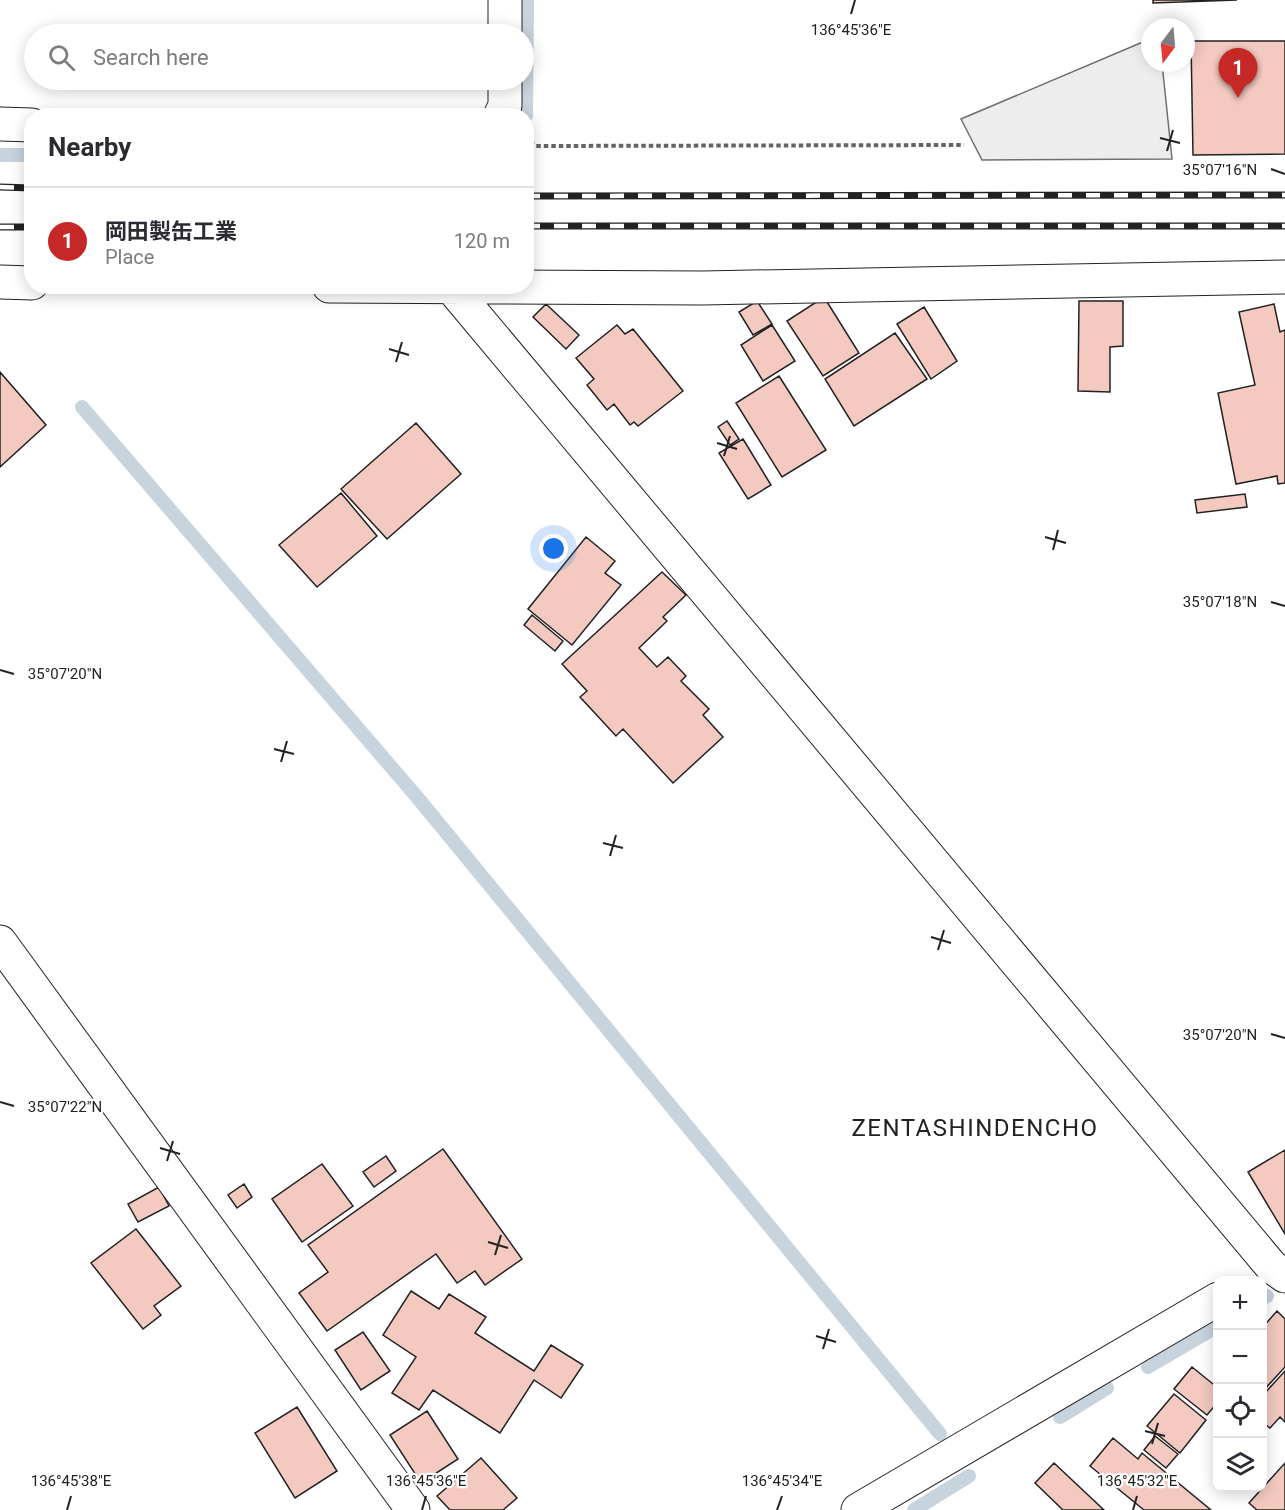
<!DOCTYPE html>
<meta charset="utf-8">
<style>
body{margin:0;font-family:Roboto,"Noto Sans JP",sans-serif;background:#f2f2f3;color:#2b2b33}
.controls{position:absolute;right:18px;bottom:18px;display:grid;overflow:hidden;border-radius:12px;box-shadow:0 3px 15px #0003}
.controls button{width:54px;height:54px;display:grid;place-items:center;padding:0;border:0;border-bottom:2px solid #e1e1e2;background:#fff;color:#2b2b33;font:30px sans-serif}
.compass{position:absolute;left:1141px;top:18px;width:54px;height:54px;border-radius:50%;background:#fff;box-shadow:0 3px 15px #0003;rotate:196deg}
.you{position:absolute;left:554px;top:549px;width:21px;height:21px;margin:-15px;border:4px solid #fff;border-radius:50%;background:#1a73e8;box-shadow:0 0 0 9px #1a73e833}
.badge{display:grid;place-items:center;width:39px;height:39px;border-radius:50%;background:#c62828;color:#fff;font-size:20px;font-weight:700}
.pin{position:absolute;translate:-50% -50px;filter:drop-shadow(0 2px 3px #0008)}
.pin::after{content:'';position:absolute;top:32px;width:21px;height:18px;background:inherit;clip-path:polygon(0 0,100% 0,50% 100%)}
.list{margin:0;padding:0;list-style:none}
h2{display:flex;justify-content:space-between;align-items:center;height:78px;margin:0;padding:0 24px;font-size:26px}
h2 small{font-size:20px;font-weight:400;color:#7c7c81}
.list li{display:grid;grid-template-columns:39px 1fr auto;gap:18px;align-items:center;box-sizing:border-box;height:108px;padding:0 24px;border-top:2px solid #e1e1e2}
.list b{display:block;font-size:22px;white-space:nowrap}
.list p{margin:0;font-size:20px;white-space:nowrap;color:#7c7c81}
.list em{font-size:20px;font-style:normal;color:#7c7c81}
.icon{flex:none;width:33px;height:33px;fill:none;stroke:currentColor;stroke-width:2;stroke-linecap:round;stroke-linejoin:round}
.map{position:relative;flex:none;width:1285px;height:1510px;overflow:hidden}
.search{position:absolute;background:#fff;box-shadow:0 3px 15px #0003;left:24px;top:24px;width:510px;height:66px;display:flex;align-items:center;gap:15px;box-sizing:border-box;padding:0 21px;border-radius:33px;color:#7c7c81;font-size:22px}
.panel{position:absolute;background:#fff;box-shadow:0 3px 15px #0003;left:24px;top:108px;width:510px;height:186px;border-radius:24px}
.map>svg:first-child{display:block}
.parking{fill:#ededed;stroke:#6f6f6f;stroke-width:1.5}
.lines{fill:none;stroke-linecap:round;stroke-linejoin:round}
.stream{stroke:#c7d3dd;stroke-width:14}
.building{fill:#f3c9c0;stroke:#222;stroke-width:1.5}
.minor-casing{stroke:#222;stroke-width:35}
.path{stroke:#646464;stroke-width:4;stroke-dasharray:4.5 3;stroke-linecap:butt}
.minor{stroke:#fff;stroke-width:33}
.rail-casing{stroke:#222;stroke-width:7}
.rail{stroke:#fff;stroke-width:4.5;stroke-dasharray:14;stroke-linecap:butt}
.ticks{fill:none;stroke:#222;stroke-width:2}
.labels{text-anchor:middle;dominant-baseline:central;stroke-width:4.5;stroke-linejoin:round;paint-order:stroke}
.quarter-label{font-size:24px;letter-spacing:1.5px;fill:#222;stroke:#fff}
.ticks-label{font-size:15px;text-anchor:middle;fill:#222;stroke:#fff;stroke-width:4.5;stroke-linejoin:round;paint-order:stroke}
</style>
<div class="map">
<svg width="1285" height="1510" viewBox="0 0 1285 1510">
<rect width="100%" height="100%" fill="#fff"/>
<path class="parking" d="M1150,39V63H1162L1172,159L982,160L961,119Z"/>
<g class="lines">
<path class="stream" d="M526,116L527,0
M0,155H32
M82,407L417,797L940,1434
M1262,1299L1267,1296
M1148,1367L1218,1326
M1060,1417L1107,1388
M914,1510L969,1476"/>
</g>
<path class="building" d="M1153,0H1237L1153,3Z
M1191,41H1285V154L1193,155Z
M824,297L859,353L823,376L787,321Z
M757,301L772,324L753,335L739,312Z
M1079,301H1123V346L1110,347V392L1078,391Z
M546,304L579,335L566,349L533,317Z
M1274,304L1280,332L1285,330V483L1278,484L1277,476L1236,484L1218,393L1255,385L1239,312Z
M924,307L957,361L931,379L897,324Z
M617,325L625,334L633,329L683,391L638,426L634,422L630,425L614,404L607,410L587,385L594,379L576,358Z
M772,325L795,361L763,381L741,345Z
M895,333L927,379L854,426L825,379Z
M0,372L46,425L0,467Z
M779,376L826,450L782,477L736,403Z
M727,421L739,439L730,445L718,427Z
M416,423L461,474L387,539L341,489Z
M743,439L771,485L748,499L719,453Z
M341,493L377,536L317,587L279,545Z
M1245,494L1247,507L1197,513L1195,500Z
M586,537L615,561L605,573L621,585L572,645L528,609Z
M662,572L686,595L663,617L667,621L639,648L657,667L668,657L686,676L681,681L709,709L703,715L723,737L673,783L623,729L616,736L580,697L587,691L562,664Z
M532,615L563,641L555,651L524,625Z
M443,1149L522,1259L485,1285L475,1271L457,1283L436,1254L327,1331L299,1293L328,1272L308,1245Z
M1285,1150V1234L1248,1172Z
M386,1156L396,1171L374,1187L363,1172Z
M322,1164L353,1206L302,1242L272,1199Z
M244,1184L252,1197L237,1208L228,1195Z
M159,1187L169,1206L138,1222L128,1204Z
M136,1229L181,1286L154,1306L161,1315L143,1329L91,1263Z
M411,1291L439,1309L449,1294L486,1317L475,1333L534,1371L551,1345L583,1365L561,1398L534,1380L500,1433L433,1390L419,1410L392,1393L416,1357L383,1335Z
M1277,1311L1285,1319V1367L1262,1392V1328Z
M363,1332L390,1371L361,1390L335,1350Z
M1192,1367L1218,1388V1402L1207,1415L1174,1389Z
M1285,1371V1422L1280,1417L1270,1428L1262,1422V1396Z
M1174,1394L1206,1420L1180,1453L1147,1426Z
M297,1407L337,1471L295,1498L255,1433Z
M427,1411L458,1459L421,1483L390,1435Z
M1155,1436L1178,1454L1166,1468L1144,1450Z
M1113,1438L1138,1459L1142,1453L1211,1510H1144L1090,1466Z
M481,1458L517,1498L503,1510H450L437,1496Z
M1054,1463L1104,1510H1063L1035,1483Z
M1285,1463V1510H1257L1249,1503Z"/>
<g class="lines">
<g class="minor-casing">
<path id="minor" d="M505,0V34
M500,116L505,106V80
M0,124L32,125
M0,282L32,283
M329,286L703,288L1285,277
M452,288L1272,1267L1285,1276
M0,942L413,1510
M858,1510L1218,1299"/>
</g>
<path class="path" d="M530,142L536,146L964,145"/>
<use href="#minor" class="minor"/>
<g class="rail-casing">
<path id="rail" d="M0,187L32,188
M526,196L1285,195
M526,226H1285
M0,227H32"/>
</g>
<use href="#rail" class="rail"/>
</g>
<path class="ticks" d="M851,14L855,0M1160,138L1180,143M1167,151L1173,130M1271,169L1285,174M389,349L409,355M396,362L402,342M717,443L737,449M724,456L730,436M1045,537L1066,543M1053,550L1058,530M1271,602L1285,606M0,670L14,674M274,749L294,754M281,762L287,741M603,843L623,848M610,856L616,835M931,937L951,943M938,950L944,930M1271,1034L1285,1038M0,1102L14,1106M160,1148L180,1154M167,1161L173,1141M488,1242L508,1248M495,1255L501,1235M816,1336L836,1342M823,1349L829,1329M1145,1431L1165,1436M1152,1444L1158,1423M67,1510L71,1496M422,1510L426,1496M777,1510L782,1496M1133,1510L1137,1496"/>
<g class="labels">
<g class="quarter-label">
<text x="975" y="1128">ZENTASHINDENCHO</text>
</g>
</g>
<g class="ticks-label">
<text x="851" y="35">136°45'36"E</text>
<text x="1220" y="175">35°07'16"N</text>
<text x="1220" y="607">35°07'18"N</text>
<text x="65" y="679">35°07'20"N</text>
<text x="1220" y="1040">35°07'20"N</text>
<text x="65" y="1112">35°07'22"N</text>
<text x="71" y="1486">136°45'38"E</text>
<text x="426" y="1486">136°45'36"E</text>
<text x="782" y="1486">136°45'34"E</text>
<text x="1137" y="1486">136°45'32"E</text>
</g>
</svg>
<div class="controls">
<button>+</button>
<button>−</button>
<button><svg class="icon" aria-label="locate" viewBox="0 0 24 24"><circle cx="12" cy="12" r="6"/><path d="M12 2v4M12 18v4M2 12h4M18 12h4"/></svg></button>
<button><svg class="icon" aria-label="layers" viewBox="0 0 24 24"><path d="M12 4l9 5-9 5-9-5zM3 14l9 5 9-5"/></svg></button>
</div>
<svg class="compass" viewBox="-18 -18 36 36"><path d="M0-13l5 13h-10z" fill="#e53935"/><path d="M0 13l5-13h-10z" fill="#7c7c81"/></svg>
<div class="you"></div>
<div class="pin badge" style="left:1238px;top:98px">1</div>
<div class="search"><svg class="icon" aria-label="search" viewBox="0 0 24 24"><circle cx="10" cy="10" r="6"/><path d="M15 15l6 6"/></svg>Search here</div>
<section class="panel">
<h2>Nearby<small></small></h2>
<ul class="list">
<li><span class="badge">1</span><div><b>岡田製缶工業</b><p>Place</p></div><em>120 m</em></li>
</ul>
</section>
</div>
